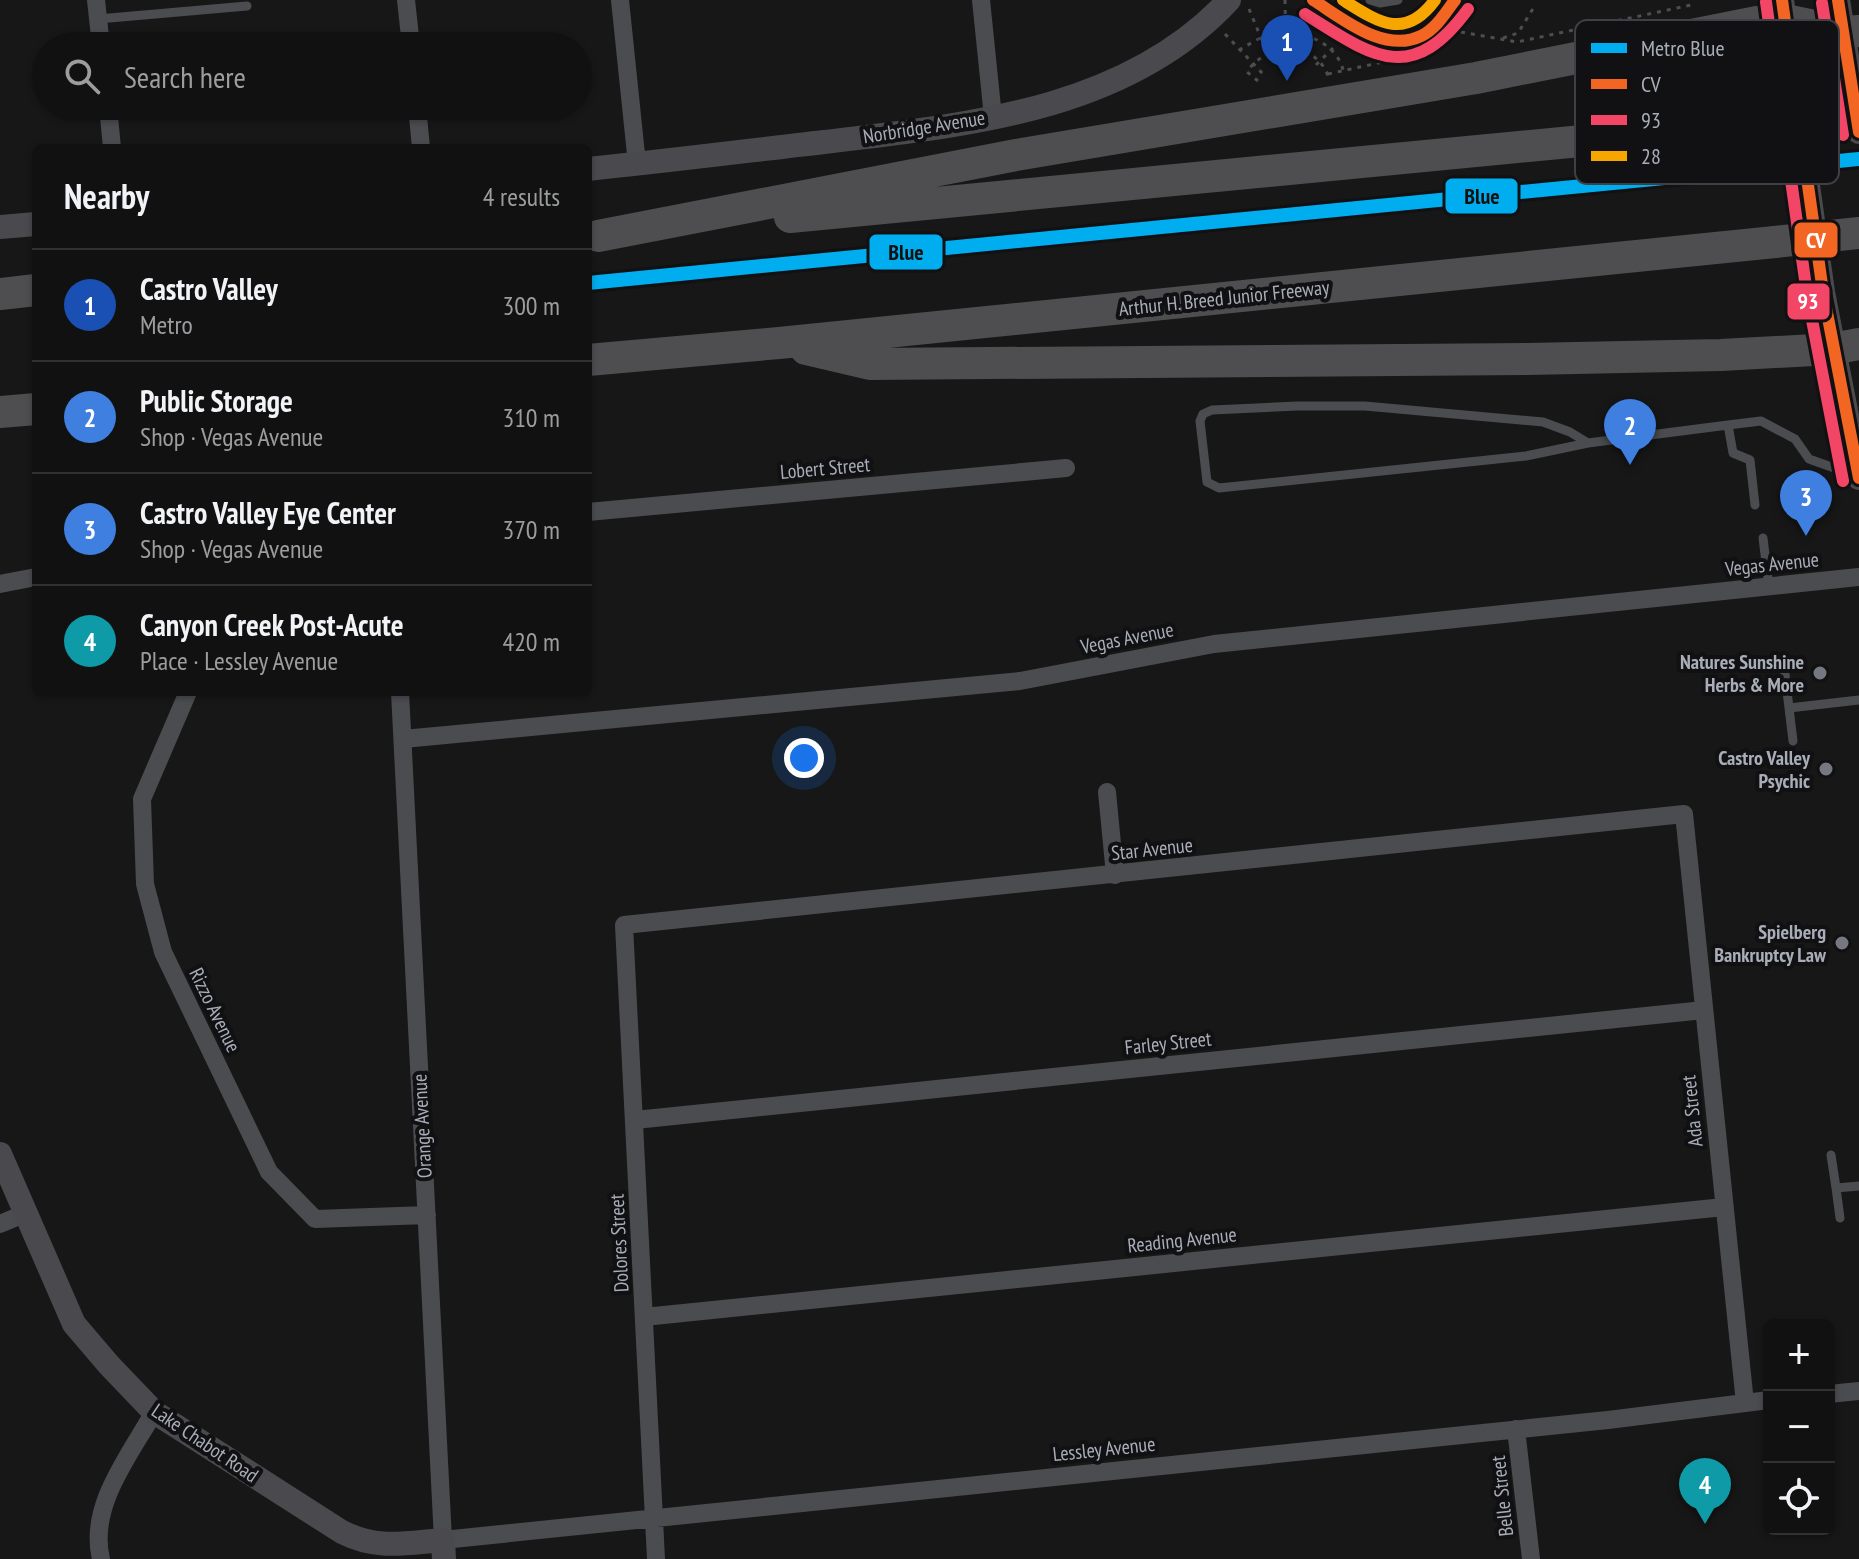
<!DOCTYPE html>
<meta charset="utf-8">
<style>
body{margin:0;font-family:"PT Sans Narrow",sans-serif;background:#1a1a1a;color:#f1f3f6}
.controls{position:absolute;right:24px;bottom:24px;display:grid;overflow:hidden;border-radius:12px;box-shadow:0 2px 6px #0004}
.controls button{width:72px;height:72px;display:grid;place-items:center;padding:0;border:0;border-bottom:2px solid #303131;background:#111;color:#f1f3f6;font:40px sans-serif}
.you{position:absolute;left:804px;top:758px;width:28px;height:28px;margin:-20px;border:6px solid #fff;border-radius:50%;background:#1a73e8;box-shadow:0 0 0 12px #1a73e833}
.badge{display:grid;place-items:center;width:52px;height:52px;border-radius:50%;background:#757880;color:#fff;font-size:26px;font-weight:700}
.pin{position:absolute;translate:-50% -66px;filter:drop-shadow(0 2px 4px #0008)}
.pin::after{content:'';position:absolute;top:42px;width:28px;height:24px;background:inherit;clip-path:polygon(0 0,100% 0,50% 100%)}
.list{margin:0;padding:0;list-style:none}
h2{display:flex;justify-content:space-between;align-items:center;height:104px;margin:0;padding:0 32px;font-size:34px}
h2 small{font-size:26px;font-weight:400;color:#9c9d9f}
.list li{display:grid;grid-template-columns:52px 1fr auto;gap:24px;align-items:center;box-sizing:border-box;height:112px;padding:0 32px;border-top:2px solid #303131}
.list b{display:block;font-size:30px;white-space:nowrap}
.list p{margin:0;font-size:26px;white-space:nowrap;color:#9c9d9f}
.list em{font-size:26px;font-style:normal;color:#9c9d9f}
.icon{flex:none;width:44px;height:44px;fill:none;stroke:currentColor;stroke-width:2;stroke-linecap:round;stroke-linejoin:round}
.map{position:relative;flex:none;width:1859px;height:1559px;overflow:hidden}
.search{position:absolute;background:#111;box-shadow:0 2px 6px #0004;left:32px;top:32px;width:560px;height:88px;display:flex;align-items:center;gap:20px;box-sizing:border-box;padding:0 28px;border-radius:44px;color:#9c9d9f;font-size:30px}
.panel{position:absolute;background:#111;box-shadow:0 2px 6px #0004;left:32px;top:144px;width:560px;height:552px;border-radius:12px}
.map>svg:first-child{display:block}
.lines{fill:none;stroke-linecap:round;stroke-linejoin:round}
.path{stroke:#4d4e52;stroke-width:3;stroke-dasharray:4 6;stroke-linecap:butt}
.lane{stroke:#4b4c50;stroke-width:9}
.street{stroke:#4b4c50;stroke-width:18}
.secondary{stroke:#4a4a4e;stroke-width:24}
.highway{stroke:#4e4e51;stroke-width:32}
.highway-bridge{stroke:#4e4e51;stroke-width:32}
.bus-1-casing{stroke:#111113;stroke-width:18}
.bus-2-casing{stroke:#111113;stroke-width:18}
.bus-3-casing{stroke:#111113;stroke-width:18}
.bus-1{stroke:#f26522;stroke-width:12}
.bus-2{stroke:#f34667;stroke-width:12}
.bus-3{stroke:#f7a600;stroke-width:12}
.metro-1-casing{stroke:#111113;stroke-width:20}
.metro-1{stroke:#00aeef;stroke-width:14}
.poi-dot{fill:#757880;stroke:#111113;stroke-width:3}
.labels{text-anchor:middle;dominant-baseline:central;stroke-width:8;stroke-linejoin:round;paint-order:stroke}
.street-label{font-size:20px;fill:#a8adb8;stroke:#111113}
.poi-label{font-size:20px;font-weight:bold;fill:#a8adb8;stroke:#111113;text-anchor:end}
.key{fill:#111113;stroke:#3e4045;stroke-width:2}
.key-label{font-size:22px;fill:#a8adb8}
.line-badge{stroke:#111113;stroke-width:3}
.badge-label{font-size:22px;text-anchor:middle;font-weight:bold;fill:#fff}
.pale-badge-label{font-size:22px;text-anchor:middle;font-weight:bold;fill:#111}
</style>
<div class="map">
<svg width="1859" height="1559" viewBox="0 0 1859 1559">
<rect width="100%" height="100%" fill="#171717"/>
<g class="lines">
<path class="path" d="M1285,0L1286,53
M1249,9L1269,57
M1461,32L1517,42L1696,4
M1225,34L1263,74
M1503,38L1518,33L1534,7
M1239,50C1250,44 1263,35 1275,33C1300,28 1337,43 1343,70
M1301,55L1317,19
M1316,65L1344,37
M1328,74L1392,60
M1258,81L1247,72C1267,41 1318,40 1329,79"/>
<path class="lane" d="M1313,0C1369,34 1411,73 1455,0
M1370,0L1380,3L1398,0
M98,19L247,6
M1588,443L1570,432L1543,422L1365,406H1297L1212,410L1203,414L1200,421L1207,482L1219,488L1526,456L1588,443L1728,425
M1755,505L1750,460L1733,453L1728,425L1761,421L1795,439L1809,459L1837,469L1854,468
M1763,538L1769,587
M1784,666L1789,708
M1793,741L1789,708L1859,700
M1831,1155L1836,1188
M1840,1218L1836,1188L1859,1186"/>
<path class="street" d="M96,0L101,46
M406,0L411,46
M620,0L637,164
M981,0L993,117
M108,106L112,148
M417,106L421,148
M588,512L1066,468
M0,584L36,577
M188,692L142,799L145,884L163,952L269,1172L315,1219L427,1215
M400,692L443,1540L1608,1420L1769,1400
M403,739L1020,681L1214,644L1859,577
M1107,792L1115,875
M635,1120L1704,1010
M0,1224L24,1214
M644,1317L1724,1207
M1829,1394L1859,1391
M1516,1429L1531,1559
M101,1559C88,1506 130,1455 154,1412
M656,1559L624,925L1684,814L1745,1403"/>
<path class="secondary" d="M1782,0L1823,292L1859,478
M1838,0L1859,132
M588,169C667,161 746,151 824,142C966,125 1126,111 1229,0
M0,227L36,224
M0,1154L74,1324L109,1365L154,1412L342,1532C378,1550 404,1543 443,1540L444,1559"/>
<path class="highway" d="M790,217L1758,124
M598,236L1016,155L1476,78L1757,22L1785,20L1844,32L1859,31
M0,294L36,290
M806,349L870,364L1527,359L1721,355L1832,349L1859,344
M588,360L779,343L1775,242
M0,412L36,409"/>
<path class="highway-bridge" d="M1758,124L1859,115
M1775,242L1859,233"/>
<g class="bus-1-casing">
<path id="bus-1" d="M1313,0C1342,18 1384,54 1421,36C1436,29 1445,13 1455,0
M1782,0L1823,292L1859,478
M1838,0L1859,132"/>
</g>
<g class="bus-2-casing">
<path id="bus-2" d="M1766,2L1807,294L1843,481
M1822,3L1843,135
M1305,14C1372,56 1411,87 1468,9"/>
</g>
<g class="bus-3-casing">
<path id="bus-3" d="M1343,0C1378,22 1405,41 1435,0"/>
</g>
<use href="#bus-1" class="bus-1"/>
<use href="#bus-2" class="bus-2"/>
<use href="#bus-3" class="bus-3"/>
<g class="metro-1-casing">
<path id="metro-1" d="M588,283L1859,159"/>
</g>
<use href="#metro-1" class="metro-1"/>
</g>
<g class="poi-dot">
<circle cx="1820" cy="673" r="8"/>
<circle cx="1826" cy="769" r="8"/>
<circle cx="1842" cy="943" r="8"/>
</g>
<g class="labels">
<g class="street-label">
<text transform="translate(924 127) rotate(-9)">Norbridge Avenue</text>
<text transform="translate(1224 298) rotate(-6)">Arthur H. Breed Junior Freeway</text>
<text transform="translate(825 468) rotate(-5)">Lobert Street</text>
<text transform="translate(1772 564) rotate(-6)">Vegas Avenue</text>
<text transform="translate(1127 638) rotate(-11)">Vegas Avenue</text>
<text transform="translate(1152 849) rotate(-6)">Star Avenue</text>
<text transform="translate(215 1010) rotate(64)">Rizzo Avenue</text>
<text transform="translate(1168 1043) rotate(-6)">Farley Street</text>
<text transform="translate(1692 1111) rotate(-96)">Ada Street</text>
<text transform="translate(422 1126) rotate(-93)">Orange Avenue</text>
<text transform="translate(1182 1240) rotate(-6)">Reading Avenue</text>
<text transform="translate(619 1243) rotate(-93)">Dolores Street</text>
<text transform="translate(205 1443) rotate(34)">Lake Chabot Road</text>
<text transform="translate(1104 1449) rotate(-6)">Lessley Avenue</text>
<text transform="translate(1502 1496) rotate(-96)">Belle Street</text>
</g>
<g class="poi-label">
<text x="1804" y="662">Natures Sunshine<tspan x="1804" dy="23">Herbs &amp; More</tspan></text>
<text x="1810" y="758">Castro Valley<tspan x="1810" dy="23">Psychic</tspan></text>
<text x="1826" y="932">Spielberg<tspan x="1826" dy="23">Bankruptcy Law</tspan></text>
</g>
</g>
<rect x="1575" y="20" width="264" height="164" rx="12" class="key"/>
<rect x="1591" y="43" width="36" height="10" fill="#00aeef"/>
<rect x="1591" y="79" width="36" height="10" fill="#f26522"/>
<rect x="1591" y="115" width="36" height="10" fill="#f34667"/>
<rect x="1591" y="151" width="36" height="10" fill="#f7a600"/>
<g class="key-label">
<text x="1641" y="56">Metro Blue</text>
<text x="1641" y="92">CV</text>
<text x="1641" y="128">93</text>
<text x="1641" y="164">28</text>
</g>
<g class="line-badge">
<rect x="1444" y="177" width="75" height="38" rx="8" fill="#00aeef"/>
<rect x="1793" y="221" width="46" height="38" rx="8" fill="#f26522"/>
<rect x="868" y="233" width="76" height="38" rx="8" fill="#00aeef"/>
<rect x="1786" y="282" width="45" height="39" rx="8" fill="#f34667"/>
</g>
<g class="badge-label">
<text x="1816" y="248">CV</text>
<text x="1808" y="309">93</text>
</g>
<g class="pale-badge-label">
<text x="1482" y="204">Blue</text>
<text x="906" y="260">Blue</text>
</g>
</svg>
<div class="controls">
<button>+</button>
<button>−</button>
<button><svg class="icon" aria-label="locate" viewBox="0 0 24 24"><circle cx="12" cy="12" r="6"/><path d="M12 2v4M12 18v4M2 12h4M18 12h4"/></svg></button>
</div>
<div class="you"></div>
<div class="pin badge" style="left:1287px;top:81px;background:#1a4fb4">1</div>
<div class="pin badge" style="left:1630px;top:465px;background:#3f7fe0">2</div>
<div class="pin badge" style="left:1806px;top:536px;background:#3f7fe0">3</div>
<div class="pin badge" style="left:1705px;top:1524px;background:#0f9aa8">4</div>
<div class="search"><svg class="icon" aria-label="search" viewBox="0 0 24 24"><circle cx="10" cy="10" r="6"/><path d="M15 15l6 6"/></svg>Search here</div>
<section class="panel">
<h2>Nearby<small>4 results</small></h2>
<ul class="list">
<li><span class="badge" style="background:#1a4fb4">1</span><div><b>Castro Valley</b><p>Metro</p></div><em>300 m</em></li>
<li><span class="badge" style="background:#3f7fe0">2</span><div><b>Public Storage</b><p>Shop · Vegas Avenue</p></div><em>310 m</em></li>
<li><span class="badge" style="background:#3f7fe0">3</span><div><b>Castro Valley Eye Center</b><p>Shop · Vegas Avenue</p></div><em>370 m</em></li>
<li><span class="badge" style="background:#0f9aa8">4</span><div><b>Canyon Creek Post-Acute</b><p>Place · Lessley Avenue</p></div><em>420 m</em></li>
</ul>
</section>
</div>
